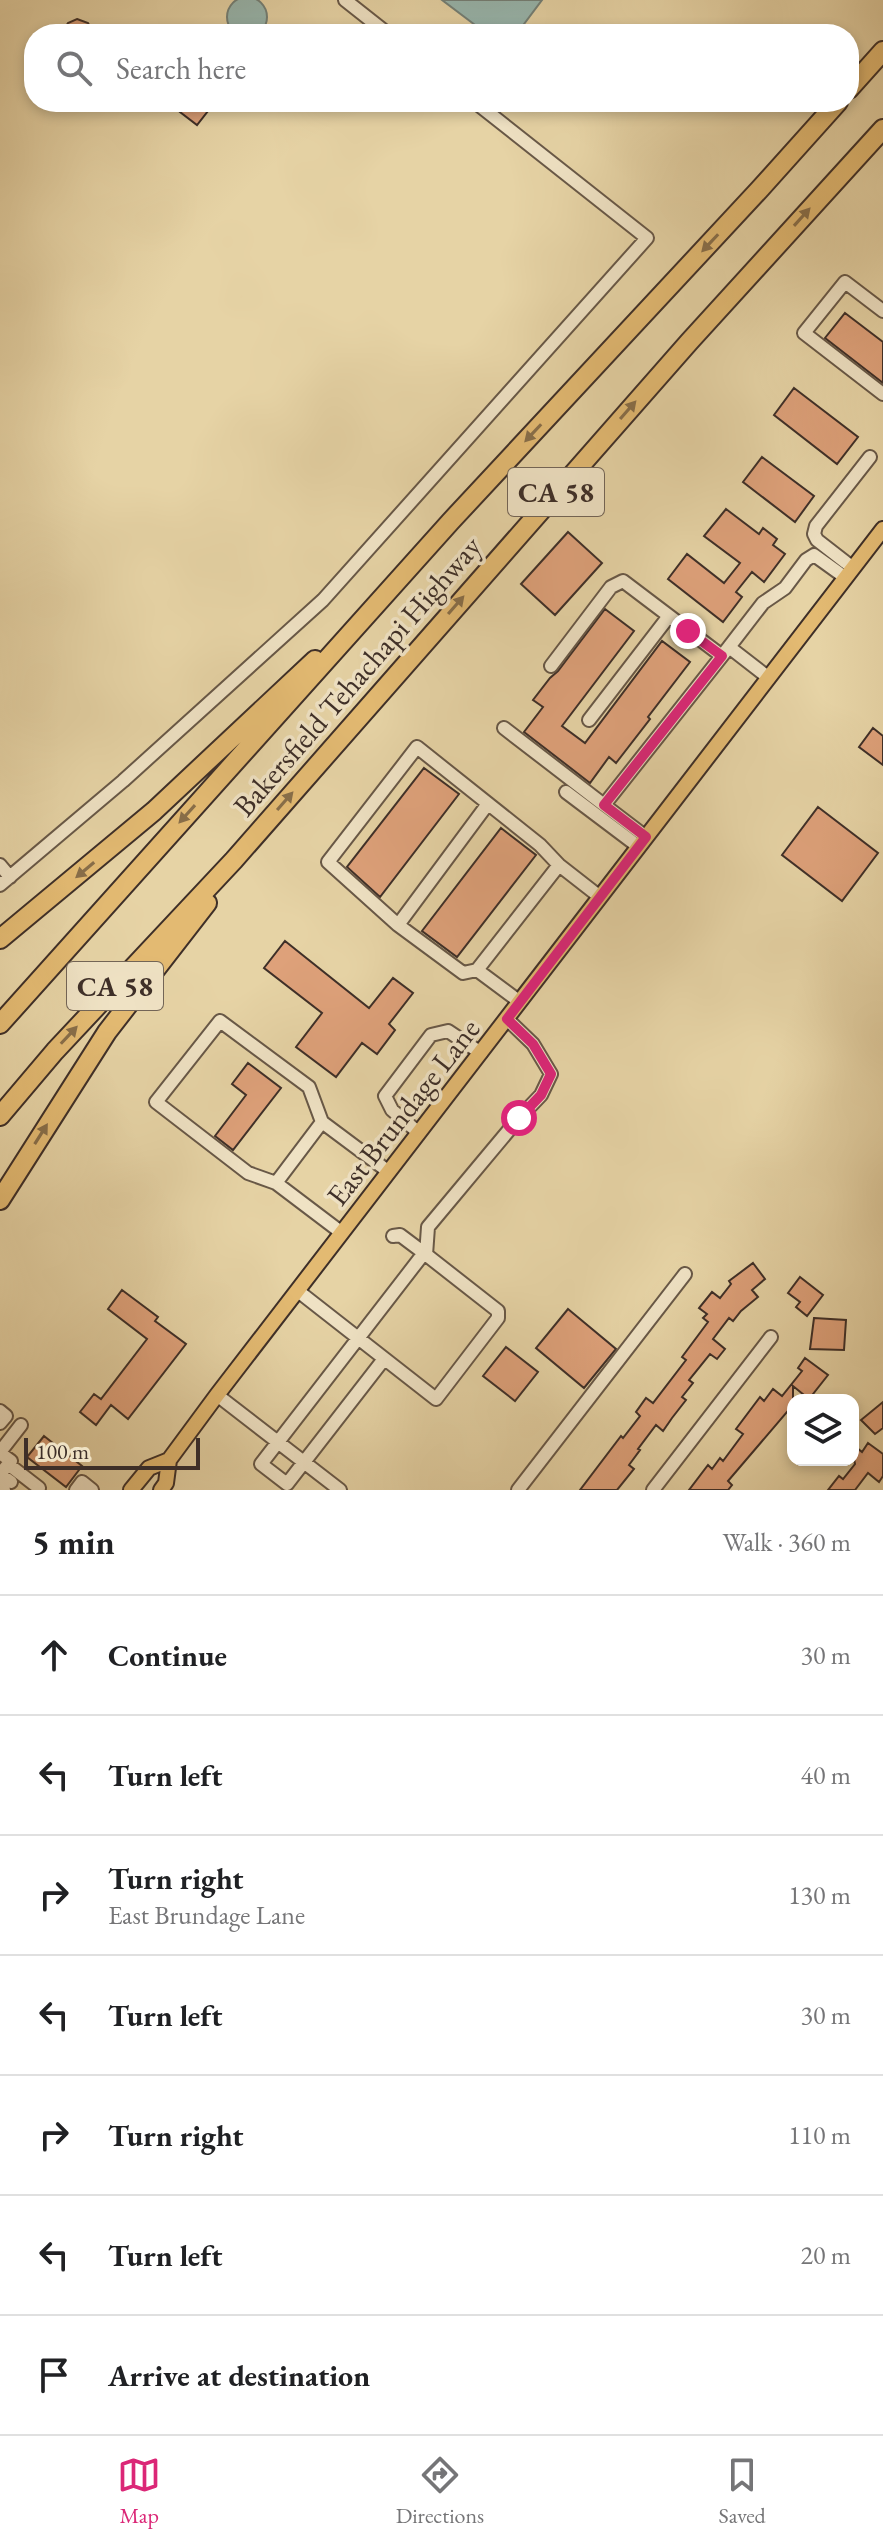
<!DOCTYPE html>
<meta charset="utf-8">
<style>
body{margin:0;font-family:"EB Garamond",serif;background:#f6f6f6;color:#202124}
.controls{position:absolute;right:24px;bottom:24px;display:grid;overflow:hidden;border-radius:16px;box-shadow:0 4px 12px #0003}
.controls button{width:72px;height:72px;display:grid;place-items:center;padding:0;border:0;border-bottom:2px solid #e0e0e0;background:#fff;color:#202124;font:40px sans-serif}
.scale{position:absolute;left:24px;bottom:20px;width:176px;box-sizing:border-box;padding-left:8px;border:4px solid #3e2f28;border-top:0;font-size:22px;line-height:28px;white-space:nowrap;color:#3e2f28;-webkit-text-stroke:6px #efe2c4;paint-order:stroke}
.stop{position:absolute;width:24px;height:24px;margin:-18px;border:6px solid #db2777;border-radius:50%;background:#fff}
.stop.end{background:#db2777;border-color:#fff;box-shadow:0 2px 8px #0008}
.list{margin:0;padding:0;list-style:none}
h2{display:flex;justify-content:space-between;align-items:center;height:104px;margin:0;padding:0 32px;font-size:34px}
h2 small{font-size:26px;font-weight:400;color:#757577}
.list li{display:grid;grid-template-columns:52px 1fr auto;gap:24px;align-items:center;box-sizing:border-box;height:120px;padding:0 32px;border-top:2px solid #e0e0e0}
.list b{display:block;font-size:30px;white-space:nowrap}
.list p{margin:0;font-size:26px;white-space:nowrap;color:#757577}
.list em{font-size:26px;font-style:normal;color:#757577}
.icon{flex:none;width:44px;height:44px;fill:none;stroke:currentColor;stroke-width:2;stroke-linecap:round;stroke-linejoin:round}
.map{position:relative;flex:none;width:883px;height:1490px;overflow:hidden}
.search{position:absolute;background:#fff;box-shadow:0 4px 12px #0003;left:24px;right:24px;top:24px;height:88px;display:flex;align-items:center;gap:20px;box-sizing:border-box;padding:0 28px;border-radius:32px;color:#757577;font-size:30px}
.sheet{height:944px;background:#fff}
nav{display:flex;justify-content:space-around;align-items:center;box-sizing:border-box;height:112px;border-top:2px solid #e0e0e0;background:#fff;font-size:22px;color:#757577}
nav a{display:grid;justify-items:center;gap:4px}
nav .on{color:#db2777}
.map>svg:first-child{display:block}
.water{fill:#97b6ae;stroke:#738078;stroke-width:2}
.building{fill:#dea17a;stroke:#3e2f28;stroke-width:2}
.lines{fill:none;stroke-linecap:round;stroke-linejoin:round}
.minor-casing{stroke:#685847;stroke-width:16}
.major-casing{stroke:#3e2f28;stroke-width:18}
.highway-casing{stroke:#3e2f28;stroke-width:22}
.minor{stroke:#efe2c4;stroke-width:12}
.major{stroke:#e3ba72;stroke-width:14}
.highway{stroke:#e3ba72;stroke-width:18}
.oneway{fill:#886e49}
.route{stroke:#db2777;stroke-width:10}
.labels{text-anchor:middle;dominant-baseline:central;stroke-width:7;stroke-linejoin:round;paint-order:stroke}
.shield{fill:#efe2c4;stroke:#736557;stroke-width:2}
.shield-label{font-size:28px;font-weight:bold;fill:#3e2f28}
.street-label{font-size:30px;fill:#3e2f28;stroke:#efe2c4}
</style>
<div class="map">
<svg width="883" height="1490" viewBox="0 0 883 1490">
<rect width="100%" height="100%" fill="#e6d3a5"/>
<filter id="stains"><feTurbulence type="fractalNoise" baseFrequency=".0025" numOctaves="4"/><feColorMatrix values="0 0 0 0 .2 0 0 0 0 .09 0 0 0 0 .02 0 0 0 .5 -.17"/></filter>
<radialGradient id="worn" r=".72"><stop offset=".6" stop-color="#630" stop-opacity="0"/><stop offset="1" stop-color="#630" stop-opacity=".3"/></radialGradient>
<path class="water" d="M227 17a20 20 0 1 1 40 0a20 20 0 1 1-40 0Z
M442,0H542L518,32L487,34Z"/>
<path class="building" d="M77,19L88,23L94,34H61L68,23Z
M187,102H215L197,125L180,112Z
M845,313L883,342V383L825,338Z
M794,388L858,437L837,464L774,415Z
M762,457L814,496L795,522L743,482Z
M726,509L759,534L763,528L777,539L773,545L785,554L764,582L752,572L736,592L742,597L723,622L668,579L687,554L724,583L740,563L704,536Z
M568,532L602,563L555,615L521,584Z
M605,609L634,631L562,726L585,743L662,641L690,662L648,717L650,719L616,763L609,757L590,783L524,732L543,707L533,700L550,678L558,671Z
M873,728L883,736V765L859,747Z
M424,768L459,794L380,897L347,867Z
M818,807L878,853L842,901L782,855Z
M501,828L536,855L457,957L422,931Z
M285,941L369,1008L393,978L413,993L389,1024L395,1030L377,1054L362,1043L336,1077L296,1047L322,1013L264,968Z
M248,1063L281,1088L233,1150L215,1136L246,1095L232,1084Z
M753,1263L765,1279L752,1290L758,1297L741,1311L733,1321L729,1318L713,1339L725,1349L717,1359L710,1354L689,1380L693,1383L682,1397L686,1400L672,1418L663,1431L656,1425L638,1449L640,1450L629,1465L634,1469L617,1490H580L621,1436L623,1438L640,1416L636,1412L646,1398L653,1403L686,1360L682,1357L708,1322L703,1318L707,1314L699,1308L712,1292L720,1298L731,1284L729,1281Z
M800,1277L823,1295L807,1316L796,1307L800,1302L788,1293Z
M122,1290L158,1317L155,1321L186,1344L128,1419L111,1405L96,1425L80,1412L94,1394L101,1399L147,1339L108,1309Z
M568,1309L616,1349L584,1388L536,1348Z
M814,1318L846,1320L844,1350L810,1349Z
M506,1347L538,1372L515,1401L483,1376Z
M805,1358L828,1375L809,1399L793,1386V1405L728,1481L732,1485L728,1490H689L708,1465L712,1469L720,1458L723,1461L743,1434L736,1429L760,1397L764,1401L773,1389L782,1396L802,1371L798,1368Z
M883,1402V1428L875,1434L861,1420Z
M44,1436L82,1466L66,1487L27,1457Z
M868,1443L883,1454V1476L879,1482L868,1473L855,1490H828L839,1476L843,1479L855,1464L853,1453L857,1448L862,1452Z"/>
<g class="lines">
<g class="minor-casing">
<path id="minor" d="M345,0L388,34
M883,311L845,282L804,333L883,394
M853,568L817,540L814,534L816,526L870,457
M551,666L611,587L623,581L722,656
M769,678L729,647L763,603L785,588L806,560L814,555L846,578
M589,720L669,616
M504,728L604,805
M566,792L639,847
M646,837L604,805L729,647
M0,865L10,877
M559,865L477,970L463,973L398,925L328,862L417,747L540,845L559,865L600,897
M0,885L123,781L323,600L647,238L475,102
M398,925L487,805
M477,970L520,1002
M419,1133L392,1110L385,1096L431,1035L448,1031L481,1053
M276,1183L322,1122
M342,1233L276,1183L248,1173L156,1102L220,1021L309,1087L322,1122L389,1172
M426,1255L428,1227L519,1118L541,1095L551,1074L533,1044L507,1019
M298,1291L436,1399L498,1318V1311L424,1253
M384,1359L287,1484L261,1464L424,1253L400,1235L393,1236
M217,1395L340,1490
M0,1411L6,1416L0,1423
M0,1452L21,1425
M0,1453L11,1461L0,1474L11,1482
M8,1464L39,1488
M0,1487L4,1490
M76,1490L82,1482L92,1490
M518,1490L685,1274
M653,1490L771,1337"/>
</g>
<g class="major-casing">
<path id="major" d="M131,1490L149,1468L169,1460
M161,1490L166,1483L169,1460L217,1395L883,529"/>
</g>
<g class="highway-casing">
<path id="highway" d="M849,89L883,51
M0,939L154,811L315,660
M0,1024L451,521L759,190L838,102
M0,1116L55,1051L234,860L689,342L883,129
M0,1200L107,1032L207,903"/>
</g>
<use href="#minor" class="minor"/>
<use href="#major" class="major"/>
<use href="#highway" class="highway"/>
</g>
<defs><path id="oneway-solid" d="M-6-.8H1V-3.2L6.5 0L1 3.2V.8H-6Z" transform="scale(2)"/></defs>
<g class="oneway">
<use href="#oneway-solid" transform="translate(802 217) rotate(-48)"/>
<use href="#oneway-solid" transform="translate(710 243) rotate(133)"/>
<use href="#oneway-solid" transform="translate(628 410) rotate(-49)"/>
<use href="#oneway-solid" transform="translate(533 433) rotate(133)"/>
<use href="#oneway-solid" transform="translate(456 605) rotate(-49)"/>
<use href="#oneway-solid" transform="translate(285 801) rotate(-49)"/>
<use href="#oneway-solid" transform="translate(187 814) rotate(132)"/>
<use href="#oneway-solid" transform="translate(85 870) rotate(140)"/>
<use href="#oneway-solid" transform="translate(69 1035) rotate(-47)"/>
<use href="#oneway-solid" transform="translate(41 1134) rotate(-58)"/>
</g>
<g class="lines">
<path class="route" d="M519,1118L541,1095L551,1074L533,1044L507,1019L646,837L604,805L722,656L688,631"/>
</g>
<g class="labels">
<g class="shield">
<rect x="508" y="468" width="96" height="48" rx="6"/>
<rect x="67" y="962" width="96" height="48" rx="6"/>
</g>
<g class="shield-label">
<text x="556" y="492">CA 58</text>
<text x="115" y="986">CA 58</text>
</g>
<g class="street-label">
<text transform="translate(357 676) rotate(-49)">Bakersfield Tehachapi Highway</text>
<text transform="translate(403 1112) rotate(-52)">East Brundage Lane</text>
</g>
</g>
<rect width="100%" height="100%" filter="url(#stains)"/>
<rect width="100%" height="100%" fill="url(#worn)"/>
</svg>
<div class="controls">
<button><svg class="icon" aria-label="layers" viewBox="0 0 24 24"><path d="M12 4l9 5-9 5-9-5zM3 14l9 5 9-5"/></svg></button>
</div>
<div class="scale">100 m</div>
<div class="stop" style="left:519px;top:1118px"></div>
<div class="stop end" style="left:688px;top:631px"></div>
<div class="search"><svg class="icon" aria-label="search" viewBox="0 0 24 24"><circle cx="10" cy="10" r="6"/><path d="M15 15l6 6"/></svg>Search here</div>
</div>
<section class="sheet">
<h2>5 min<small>Walk · 360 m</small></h2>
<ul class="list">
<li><svg class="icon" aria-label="ahead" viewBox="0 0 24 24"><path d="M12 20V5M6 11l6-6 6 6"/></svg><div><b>Continue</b></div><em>30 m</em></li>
<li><svg class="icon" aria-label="left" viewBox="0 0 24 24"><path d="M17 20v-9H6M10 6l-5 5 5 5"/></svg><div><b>Turn left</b></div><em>40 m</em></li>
<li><svg class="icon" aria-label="right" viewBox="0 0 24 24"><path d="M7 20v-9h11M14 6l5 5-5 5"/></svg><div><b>Turn right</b><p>East Brundage Lane</p></div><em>130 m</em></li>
<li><svg class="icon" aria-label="left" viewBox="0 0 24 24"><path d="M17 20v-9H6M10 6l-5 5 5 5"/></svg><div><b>Turn left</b></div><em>30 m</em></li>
<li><svg class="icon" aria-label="right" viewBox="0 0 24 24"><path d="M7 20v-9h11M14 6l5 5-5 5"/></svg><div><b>Turn right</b></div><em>110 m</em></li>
<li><svg class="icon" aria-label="left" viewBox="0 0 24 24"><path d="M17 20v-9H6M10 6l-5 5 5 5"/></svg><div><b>Turn left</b></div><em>20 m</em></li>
<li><svg class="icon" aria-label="arrive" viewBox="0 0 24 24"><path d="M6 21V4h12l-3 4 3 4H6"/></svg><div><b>Arrive at destination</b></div></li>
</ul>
</section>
<nav>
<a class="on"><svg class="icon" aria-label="map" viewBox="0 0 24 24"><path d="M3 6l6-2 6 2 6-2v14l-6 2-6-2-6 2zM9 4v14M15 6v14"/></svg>Map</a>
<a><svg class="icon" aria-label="directions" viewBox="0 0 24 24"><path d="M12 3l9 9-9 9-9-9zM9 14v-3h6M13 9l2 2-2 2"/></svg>Directions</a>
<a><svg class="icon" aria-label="saved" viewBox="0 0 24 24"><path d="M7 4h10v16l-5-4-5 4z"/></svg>Saved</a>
</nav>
